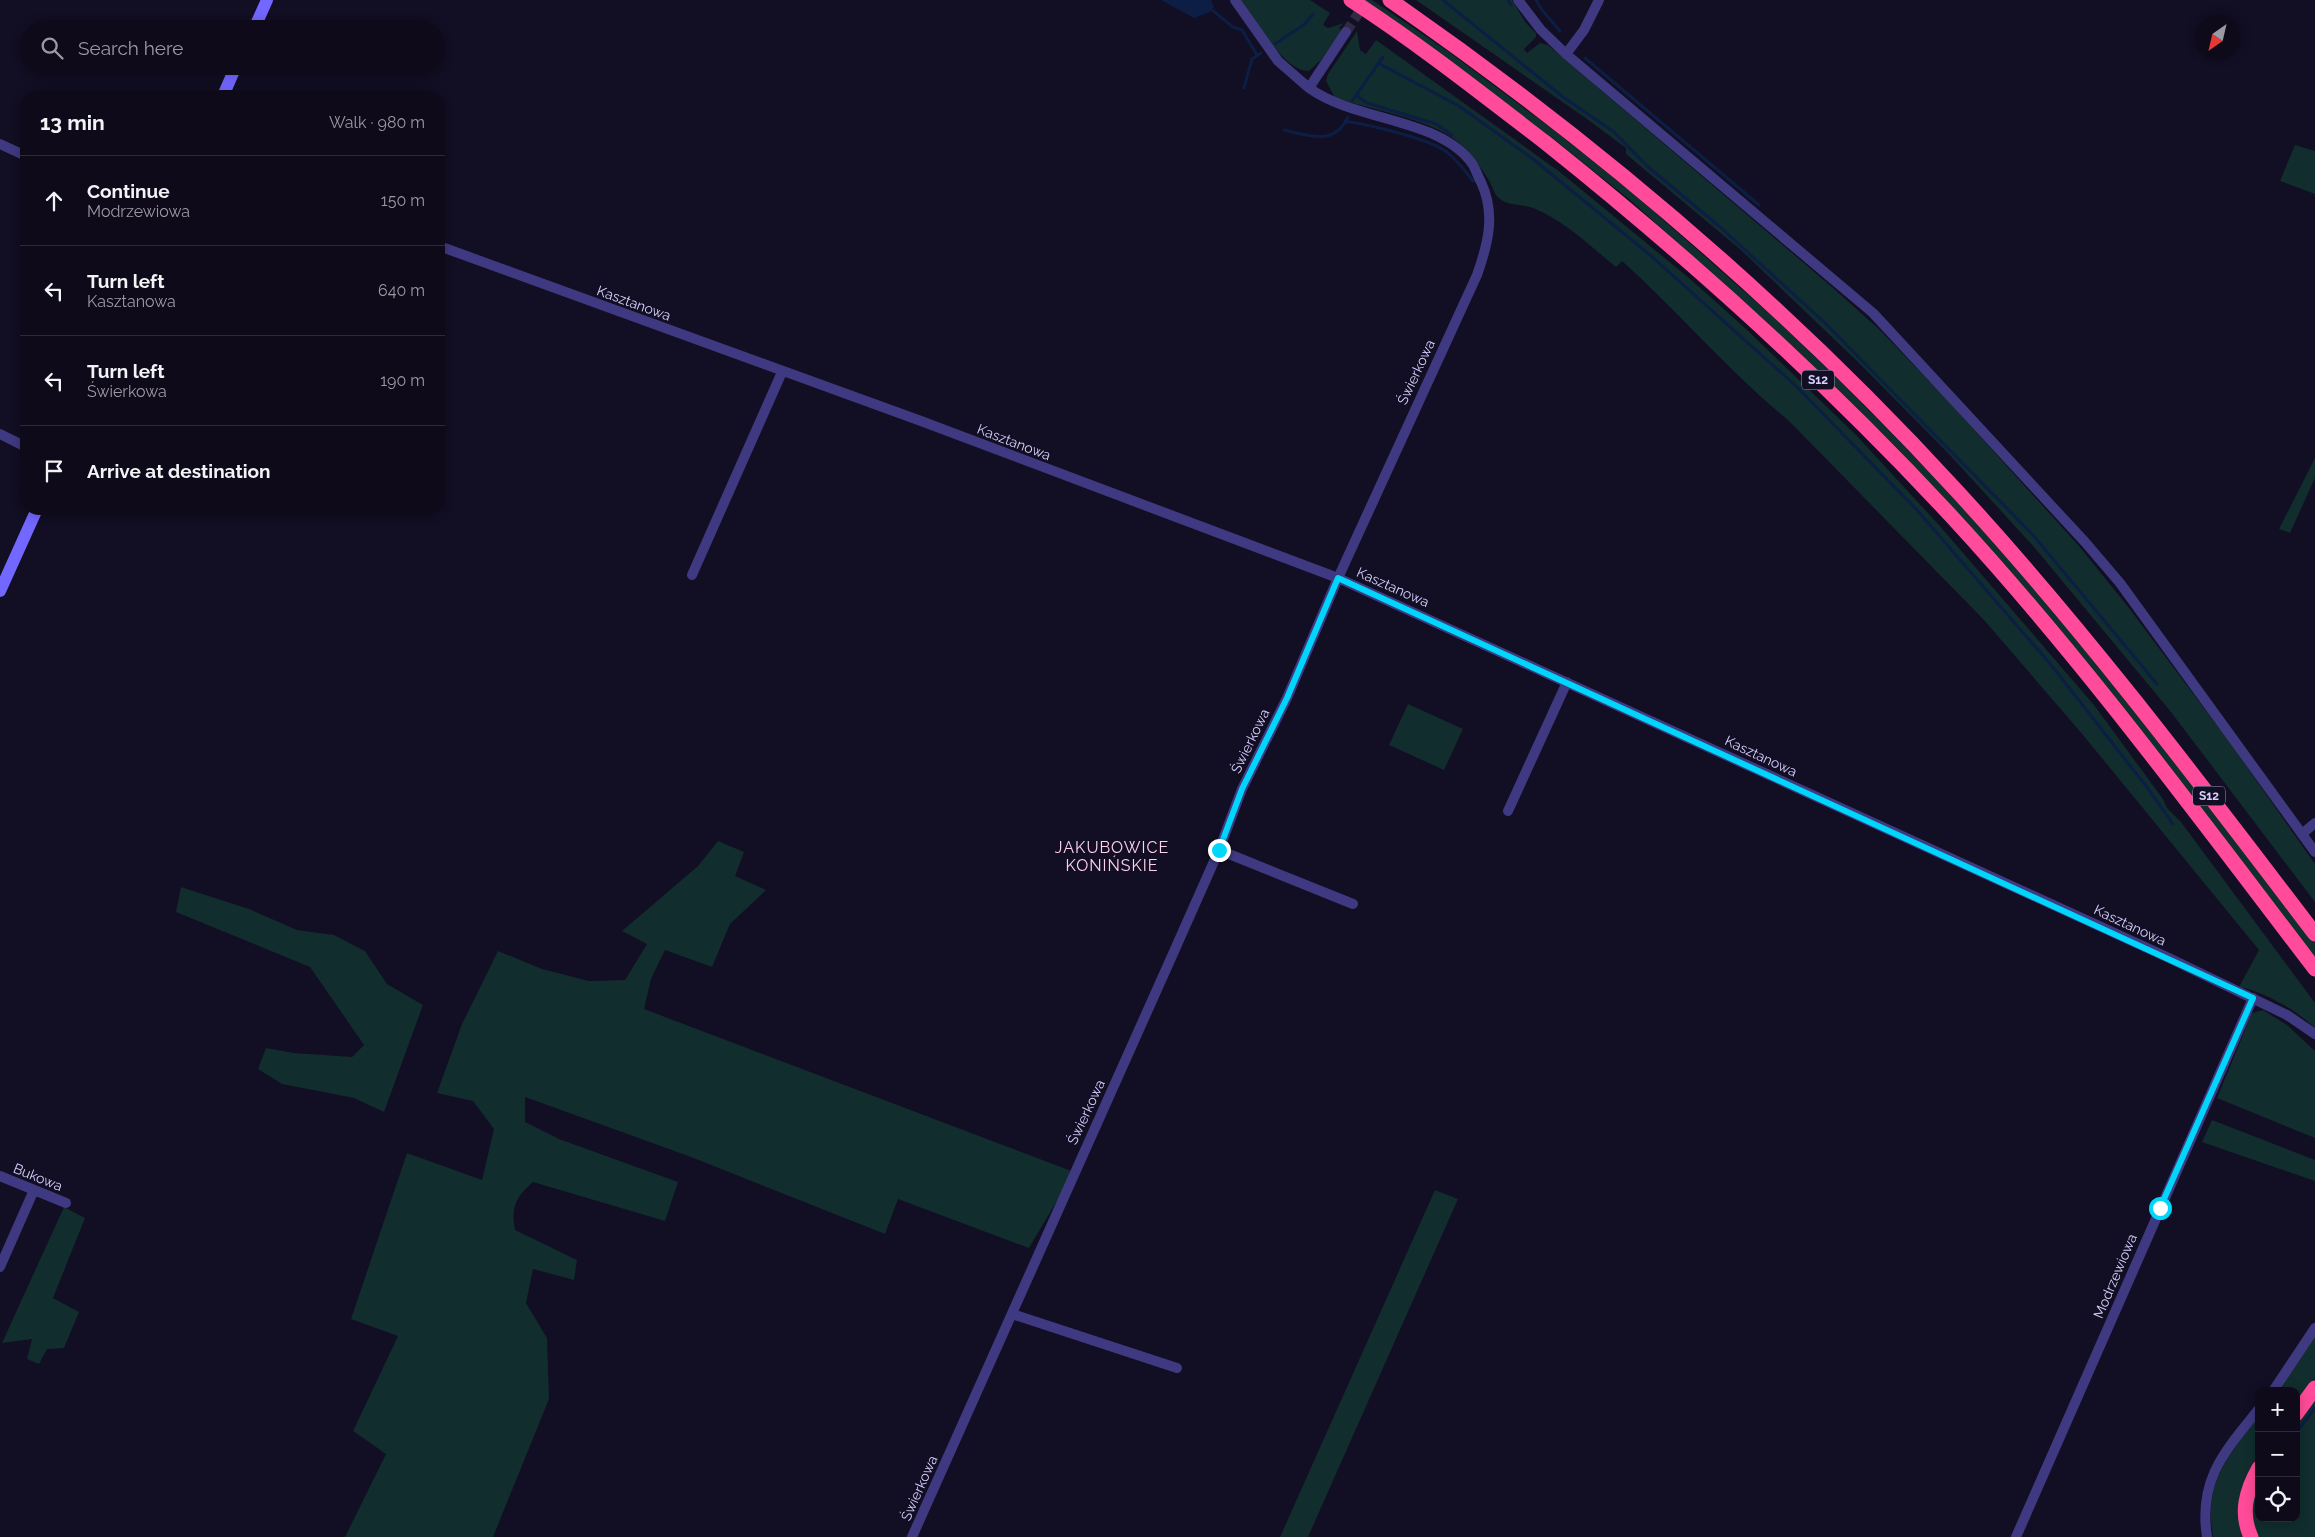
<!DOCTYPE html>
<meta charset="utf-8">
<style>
body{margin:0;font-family:Raleway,sans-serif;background:#171323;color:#f1f3f6}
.controls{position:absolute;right:15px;bottom:15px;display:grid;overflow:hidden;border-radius:10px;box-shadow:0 2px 12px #0003}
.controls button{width:45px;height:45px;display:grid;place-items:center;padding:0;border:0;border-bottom:1px solid #2e2b39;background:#0e0a1a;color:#f1f3f6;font:25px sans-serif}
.compass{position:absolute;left:2195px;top:15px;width:45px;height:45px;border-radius:50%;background:#0e0a1a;box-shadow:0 2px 12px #0003;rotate:214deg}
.stop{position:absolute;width:15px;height:15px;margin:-11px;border:4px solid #00d6fa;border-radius:50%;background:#fff}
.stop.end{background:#00d6fa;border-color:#fff;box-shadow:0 1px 5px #0008}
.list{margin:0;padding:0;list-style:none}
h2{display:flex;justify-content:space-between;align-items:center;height:65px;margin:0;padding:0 20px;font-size:21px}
h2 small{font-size:16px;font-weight:400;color:#9b9aa2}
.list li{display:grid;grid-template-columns:32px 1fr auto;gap:15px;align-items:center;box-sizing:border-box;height:90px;padding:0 20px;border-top:1px solid #2e2b39}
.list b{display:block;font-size:19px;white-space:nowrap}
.list p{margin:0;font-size:16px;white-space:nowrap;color:#9b9aa2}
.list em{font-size:16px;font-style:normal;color:#9b9aa2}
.icon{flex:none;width:28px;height:28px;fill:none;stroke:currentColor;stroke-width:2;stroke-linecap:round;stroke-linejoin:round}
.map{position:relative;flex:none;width:2315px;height:1537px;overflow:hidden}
.search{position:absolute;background:#0e0a1a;box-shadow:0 2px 12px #0003;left:20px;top:20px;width:425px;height:55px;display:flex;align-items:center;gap:12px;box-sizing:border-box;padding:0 18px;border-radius:28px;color:#9b9aa2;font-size:19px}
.panel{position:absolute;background:#0e0a1a;box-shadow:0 2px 12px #0003;left:20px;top:90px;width:425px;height:425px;border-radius:20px}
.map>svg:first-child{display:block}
.green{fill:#112d2d}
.water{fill:#0c1e44}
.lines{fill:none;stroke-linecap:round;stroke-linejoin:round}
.stream{stroke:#0c1e44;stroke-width:3}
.street-tunnel{stroke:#302b44;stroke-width:10;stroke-dasharray:10 5;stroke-linecap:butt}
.street{stroke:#3f3982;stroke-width:10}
.secondary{stroke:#7267ff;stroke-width:12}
.highway{stroke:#ff4b99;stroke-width:15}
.route{stroke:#00d6fa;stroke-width:6}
.labels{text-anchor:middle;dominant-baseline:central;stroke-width:4;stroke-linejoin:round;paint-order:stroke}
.shield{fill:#120e23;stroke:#9c96bd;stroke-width:1}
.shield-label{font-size:12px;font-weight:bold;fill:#d7d0ff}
.street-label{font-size:14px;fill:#d7d0ff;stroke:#120e23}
.quarter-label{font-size:16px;letter-spacing:1px;fill:#ffd2ed;stroke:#120e23}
</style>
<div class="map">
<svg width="2315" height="1537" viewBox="0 0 2315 1537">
<rect width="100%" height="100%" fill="#120e23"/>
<path class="green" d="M1241,0H1310L1330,13L1323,25L1328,28L1344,23L1339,28L1342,31L1321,60L1309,71C1284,72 1255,20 1241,0Z
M1356,0H1372L1449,52L1555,131L1635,195L1702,254L1781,324L1848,389L1971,515L2093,657L2315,943V958L2088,664L1776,331L1630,200L1551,137Z
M1416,0H1512L1526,23L1536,33V37L1524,49L1527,53L1540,43L1548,45L1832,287L1881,331L1948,401L2079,546L2129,608L2230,743L2315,864V902L2171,712L2034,547L1948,453L1858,362L1741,250L1626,154V148L1587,119Z
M1357,31L1360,50L1366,54L1376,40L1560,172L1689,278L1745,328L1856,435L1939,525L2094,705L2163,799L2167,808L2181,822L2315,1003V1028C2296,1010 2265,992 2239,987L2259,950L2083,735L1984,620L1789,421C1730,373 1679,312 1622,261L1616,267C1591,247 1564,220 1533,208C1522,204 1508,206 1500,199C1493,194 1493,186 1488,179C1480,166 1470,151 1457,141C1430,119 1370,109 1335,98L1326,81L1328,74Z
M2295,145L2315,151V194L2280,181Z
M2315,458V478L2290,533L2279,529Z
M1408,704L1463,729L1444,770L1389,745Z
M718,841L744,852L735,876L766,890L730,924L712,967L665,950L651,979L644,1009L1074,1172L1029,1248L898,1199L885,1234L691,1157L525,1097V1122L559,1139L678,1182L665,1221L533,1182C515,1198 511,1207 515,1230L577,1260L574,1280L533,1269L526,1303L547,1338L549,1399L493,1537H345L386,1454L353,1431L398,1336L351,1319L407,1153L482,1180L494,1129L473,1101L437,1093L462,1024L498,951L542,969L589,981L625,980L647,944L622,931L698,866Z
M181,887L249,909L297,930L334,935L365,951L387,984L423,1005L384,1112L354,1098L282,1084L258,1069L266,1048L294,1053L352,1057L364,1045L310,967L176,912Z
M2263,1010L2287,1025L2315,1051V1138L2217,1098L2252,1013Z
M2212,1120L2315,1160V1181L2202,1142Z
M1435,1190L1458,1199L1308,1537H1280Z
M64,1207L85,1218L53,1298L79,1312L64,1348L47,1349L39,1364L27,1359L32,1339L2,1343Z
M2315,1336V1378L2296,1405V1391H2277Z
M2315,1396V1537H2257C2249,1519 2251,1498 2259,1481V1518H2296V1423Z
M2259,1416V1458L2254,1465L2243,1537H2213C2203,1482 2228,1457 2259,1416Z"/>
<path class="water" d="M1161,0H1211L1214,7L1210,12L1194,18Z"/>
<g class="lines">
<path class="stream" d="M1443,0L1563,97L1614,132L1647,166L1720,227L1825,323L2032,534L2157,684
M1508,0L1511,5
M1536,0L1542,10L1560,31
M1212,10L1233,27L1242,30L1257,55
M1275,44L1305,24L1313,14
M1585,58L1759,205
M1378,63L1459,106L1533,159L1650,255L1796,386L1917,510L2052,666L2146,786L2173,824
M1244,88L1252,59L1261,53
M1356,95L1367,103L1436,124L1452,135
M1352,101L1383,57
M1345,121C1370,125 1427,138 1447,152C1457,161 1465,170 1473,181
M1284,130C1311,136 1334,146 1348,117
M2296,1433L2315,1408
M2256,1511L2259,1498"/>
<path class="street-tunnel" d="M1346,32L1367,0"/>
<path class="street" d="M1235,0L1278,61L1309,88
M1518,0L1541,30L1566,54L1873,313L2085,542L2120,583L2315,852
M1566,54L1584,30L1599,0
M0,144L26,156
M439,246L921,421L1338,578L2169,958L2287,1015L2315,1034
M0,434L26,447
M692,575L782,372
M1508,811L1567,682
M2302,834L2315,823
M1219,850L1353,904
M0,1176L66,1203
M0,1267L34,1190
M1012,1314L1177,1368
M2273,1391L2315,1328
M912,1537L1176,947L1219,850L1242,789L1287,698L1338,578L1477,275C1488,244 1496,214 1481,182C1478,177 1476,170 1473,165C1442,118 1356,122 1309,88L1346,32
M2016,1537L2253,998
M2207,1537C2198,1479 2225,1451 2259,1409"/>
<path class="secondary" d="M254,29L267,0
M223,96L236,66
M0,591L37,509"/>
<path class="highway" d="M1351,0C1419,44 1482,94 1546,143C1690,258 1827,382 1952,517C2083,659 2198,816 2315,969
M1390,0C1595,142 1788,307 1956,490C2085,630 2200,783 2315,934
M2296,1414L2315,1388
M2251,1537C2240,1513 2246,1491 2259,1468"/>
</g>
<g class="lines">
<path class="route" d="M1219,850L1242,789L1287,698L1338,578L2253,998L2160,1208"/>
</g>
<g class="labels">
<g class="shield">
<rect x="1802" y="370.5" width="32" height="19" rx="4"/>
<rect x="2193" y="786.5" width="32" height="19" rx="4"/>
</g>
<g class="shield-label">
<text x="1818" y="380">S12</text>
<text x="2209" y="796">S12</text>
</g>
<g class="street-label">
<text transform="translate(634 303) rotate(20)">Kasztanowa</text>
<text transform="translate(1416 372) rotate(-65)">Świerkowa</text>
<text transform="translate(1014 442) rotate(21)">Kasztanowa</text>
<text transform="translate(1393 587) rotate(24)">Kasztanowa</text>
<text transform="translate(1250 741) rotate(-64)">Świerkowa</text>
<text transform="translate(1761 756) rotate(25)">Kasztanowa</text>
<text transform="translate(2130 925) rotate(25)">Kasztanowa</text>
<text transform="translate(1086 1112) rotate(-65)">Świerkowa</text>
<text transform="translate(38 1177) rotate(22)">Bukowa</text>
<text transform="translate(2115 1276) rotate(-67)">Modrzewiowa</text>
<text transform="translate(919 1488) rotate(-66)">Świerkowa</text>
</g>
<g class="quarter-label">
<text x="1112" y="847">JAKUBOWICE<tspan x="1112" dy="18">KONIŃSKIE</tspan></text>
</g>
</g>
</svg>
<div class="controls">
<button>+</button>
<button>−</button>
<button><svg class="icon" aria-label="locate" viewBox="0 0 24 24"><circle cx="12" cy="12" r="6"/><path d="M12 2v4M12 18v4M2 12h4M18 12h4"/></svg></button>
</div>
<svg class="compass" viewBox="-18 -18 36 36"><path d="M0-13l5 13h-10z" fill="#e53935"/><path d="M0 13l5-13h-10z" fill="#9b9aa2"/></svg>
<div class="stop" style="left:2160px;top:1208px"></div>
<div class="stop end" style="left:1219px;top:850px"></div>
<div class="search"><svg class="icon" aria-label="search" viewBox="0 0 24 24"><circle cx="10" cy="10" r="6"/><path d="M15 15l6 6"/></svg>Search here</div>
<section class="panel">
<h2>13 min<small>Walk · 980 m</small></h2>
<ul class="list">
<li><svg class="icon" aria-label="ahead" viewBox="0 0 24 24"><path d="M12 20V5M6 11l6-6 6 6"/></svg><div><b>Continue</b><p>Modrzewiowa</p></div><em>150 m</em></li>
<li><svg class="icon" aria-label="left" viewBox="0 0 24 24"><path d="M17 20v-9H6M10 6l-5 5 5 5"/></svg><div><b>Turn left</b><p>Kasztanowa</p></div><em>640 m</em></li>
<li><svg class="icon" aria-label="left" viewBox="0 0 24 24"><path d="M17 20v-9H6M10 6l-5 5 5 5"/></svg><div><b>Turn left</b><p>Świerkowa</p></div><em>190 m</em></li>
<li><svg class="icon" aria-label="arrive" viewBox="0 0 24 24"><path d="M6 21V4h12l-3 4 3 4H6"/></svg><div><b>Arrive at destination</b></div></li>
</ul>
</section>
</div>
